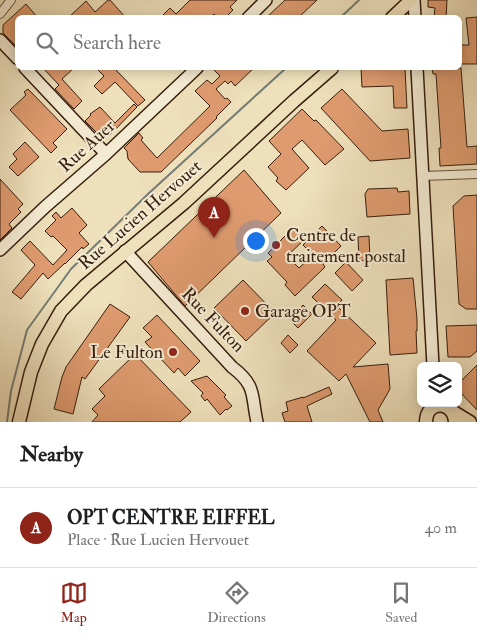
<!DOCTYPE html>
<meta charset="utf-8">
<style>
body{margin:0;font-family:"IM FELL Double Pica",serif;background:#f2f2f2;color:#202124}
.controls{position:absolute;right:15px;bottom:15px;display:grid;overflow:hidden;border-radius:8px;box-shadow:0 2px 12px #0003}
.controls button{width:45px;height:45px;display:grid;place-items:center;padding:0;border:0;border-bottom:1px solid #e0e0e0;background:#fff;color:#202124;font:25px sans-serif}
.you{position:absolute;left:255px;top:240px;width:18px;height:18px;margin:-12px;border:4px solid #fff;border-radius:50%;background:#1a73e8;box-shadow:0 0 0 8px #1a73e833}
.badge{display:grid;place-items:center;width:32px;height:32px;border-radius:50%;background:#8f2418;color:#fff;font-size:16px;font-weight:700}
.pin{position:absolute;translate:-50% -41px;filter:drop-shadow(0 1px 2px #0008)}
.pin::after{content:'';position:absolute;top:26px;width:18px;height:15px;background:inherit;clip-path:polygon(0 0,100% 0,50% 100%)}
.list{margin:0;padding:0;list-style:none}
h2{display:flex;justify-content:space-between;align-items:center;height:65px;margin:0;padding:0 20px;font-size:21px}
h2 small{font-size:16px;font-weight:400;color:#757577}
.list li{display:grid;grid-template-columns:32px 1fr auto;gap:15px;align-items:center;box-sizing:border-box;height:80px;padding:0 20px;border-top:1px solid #e0e0e0}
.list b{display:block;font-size:19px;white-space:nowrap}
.list p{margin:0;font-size:16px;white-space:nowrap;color:#757577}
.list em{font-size:16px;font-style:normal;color:#757577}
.icon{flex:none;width:28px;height:28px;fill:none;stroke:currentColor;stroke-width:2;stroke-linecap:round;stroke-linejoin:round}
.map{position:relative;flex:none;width:477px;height:422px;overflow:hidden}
.search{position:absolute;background:#fff;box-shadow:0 2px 12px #0003;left:15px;right:15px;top:15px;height:55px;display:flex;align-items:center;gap:12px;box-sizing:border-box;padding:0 18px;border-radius:8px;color:#757577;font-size:19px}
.sheet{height:145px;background:#fff}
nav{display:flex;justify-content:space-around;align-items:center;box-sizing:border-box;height:70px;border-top:1px solid #e0e0e0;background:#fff;font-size:14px;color:#757577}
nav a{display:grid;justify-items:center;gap:2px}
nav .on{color:#8f2418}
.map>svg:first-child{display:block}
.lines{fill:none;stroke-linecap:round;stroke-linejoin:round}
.stream{stroke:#737c75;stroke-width:2}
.building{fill:#de9b6f;stroke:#361d0e}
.street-casing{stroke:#644e39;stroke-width:10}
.secondary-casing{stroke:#361d0e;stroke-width:14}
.primary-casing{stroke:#361d0e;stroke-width:15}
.street{stroke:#f4ebd3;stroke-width:8}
.secondary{stroke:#f4ebd3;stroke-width:11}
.primary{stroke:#eee0bb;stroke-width:12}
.poi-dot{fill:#8f2418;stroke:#f4ebd3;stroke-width:2}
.labels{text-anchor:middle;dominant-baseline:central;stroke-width:4;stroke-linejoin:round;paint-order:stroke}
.street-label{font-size:18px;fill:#361d0e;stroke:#f4ebd3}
.poi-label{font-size:18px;fill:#361d0e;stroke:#f4ebd3;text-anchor:start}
</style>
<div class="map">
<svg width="477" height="422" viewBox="0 0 477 422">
<rect width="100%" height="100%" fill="#eee0bb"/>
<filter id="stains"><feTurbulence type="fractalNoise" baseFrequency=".004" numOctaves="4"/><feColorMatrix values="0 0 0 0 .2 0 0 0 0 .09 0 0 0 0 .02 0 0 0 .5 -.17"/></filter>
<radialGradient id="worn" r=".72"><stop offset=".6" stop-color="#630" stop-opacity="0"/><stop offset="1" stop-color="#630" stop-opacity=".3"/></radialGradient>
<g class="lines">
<path class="stream" d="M340,18L359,0
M7,422L11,391L27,330L71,269L148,194L286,68"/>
</g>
<path class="building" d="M108,0H110L126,18H68L86,1L95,12Z
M190,0H237L230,7L233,10L225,18H218L214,14L211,18H160L170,8L176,14Z
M285,0H317L298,18H266Z
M428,0H447L446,18H434L435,8L428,7Z
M26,4L38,18H18V48L3,33V25Z
M477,17V64H460V45H469L466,18Z
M43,68H74L62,79L82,101L74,109L55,89L59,85Z
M96,68H114L145,100L138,106L115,82L102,94L94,86L104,76Z
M212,68H254L235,86L231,81L228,84L225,81L216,89L225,99L227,98L231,102L216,117L217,118L161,172H140L128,159L127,151L124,148L139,133L143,138L141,140L157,158L210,106L195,91L207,80L212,84L220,76Z
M361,68H405L407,108H394L393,86L362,87Z
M432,68H461L467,147L477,146V164L440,166L439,148H441L436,74H433Z
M28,89L67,129L53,143L57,147L51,153L10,110L26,95L24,92Z
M342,89L382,131L408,129L410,158L370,161L321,108Z
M134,104L137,107L110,135H99L85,121L91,115L90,114L100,107L115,123Z
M302,109L314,121L316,120L344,149L325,165L302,140L292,149L309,168L286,190L276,181L278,178L268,167L281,154L269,141Z
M25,142L39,157L18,176L9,167L17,159L13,154Z
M244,170L281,213L185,306L148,262Z
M0,179L23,204L18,209L21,212L9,224L12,228L0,240Z
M397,188L398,192L409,191L410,214L367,217L365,194L368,189Z
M477,195V309H466L459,304L453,206L464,196Z
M72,208L87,225L79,233L89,244L83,249L82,247L65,264V263L48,279L43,273L21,299L12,292L35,265L21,250L30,241L53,265L67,250L53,236L51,237L45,231L56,220L52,216L56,212L61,218Z
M322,226L341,246L323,264L325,267L295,296L285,285L287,282L267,261L272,257L268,253L293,228L304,240L287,256L299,268L313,255L303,245Z
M369,236L370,260L359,261L358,237Z
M346,262L363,280L352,291L335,273Z
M413,278L417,319V331H416L417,353L390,355L386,280Z
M243,280L275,313L246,341L214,308Z
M325,284L342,300L337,306L376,343L353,367L388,364L390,389L378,410L383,422H370L346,374L339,381L307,351L336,320L312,297Z
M110,304L130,317L85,379L82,377L73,414L54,409L62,377L66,367Z
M303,305L312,314L298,328L290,320Z
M157,315L200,361L185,376L178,368L174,373L145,342L152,337L143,328Z
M477,325V351L470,357H448L446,326Z
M288,335L298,345L290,353L281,343Z
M135,354L191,412L180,422H92L98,415L92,409L105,396L99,389Z
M477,365V410L458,390V384Z
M207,376L226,395L224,397L232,406L227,410L226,409L220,415L207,399L205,401L201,396L203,393L191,381Z
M329,387L332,394L307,406L312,422H285L282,413L288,411L286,402L303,397V398Z"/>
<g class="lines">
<g class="street-casing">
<path id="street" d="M0,14L11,0
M423,176L477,174"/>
</g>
<g class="secondary-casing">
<path id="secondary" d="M414,0L415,18
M248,18L266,0
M0,40L18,59
M25,68L106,154
M417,68L433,366
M0,250L45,207L106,154L197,68
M125,251L232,367C257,386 251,395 257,422"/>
</g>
<g class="primary-casing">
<path id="primary" d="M392,18L411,0
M452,411L470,422
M19,422L31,372L42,344L61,311L86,285L184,203L294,101L332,68
M426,422C426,400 454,400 455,422"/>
</g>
<use href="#street" class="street"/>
<use href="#secondary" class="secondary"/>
<use href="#primary" class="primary"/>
</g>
<g class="poi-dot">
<circle cx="276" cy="245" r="5"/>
<circle cx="245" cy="311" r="5"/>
<circle cx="173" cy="352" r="5"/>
</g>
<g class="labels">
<g class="street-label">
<text transform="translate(87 146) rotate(-42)">Rue Auer</text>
<text transform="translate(140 215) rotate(-41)">Rue Lucien Hervouet</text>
<text transform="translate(213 320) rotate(46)">Rue Fulton</text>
</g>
<g class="poi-label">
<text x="286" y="235">Centre de<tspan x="286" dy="21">traitement postal</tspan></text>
<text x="255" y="311">Garage OPT</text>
<text x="163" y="352" text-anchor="end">Le Fulton</text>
</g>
</g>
<rect width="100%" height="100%" filter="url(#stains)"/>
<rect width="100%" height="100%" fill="url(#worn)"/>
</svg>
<div class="controls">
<button><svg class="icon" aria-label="layers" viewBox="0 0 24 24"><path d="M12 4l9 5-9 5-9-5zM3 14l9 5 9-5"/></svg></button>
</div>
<div class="you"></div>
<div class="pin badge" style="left:214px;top:238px">A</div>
<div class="search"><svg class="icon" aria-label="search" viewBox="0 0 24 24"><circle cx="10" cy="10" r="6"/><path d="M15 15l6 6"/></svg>Search here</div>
</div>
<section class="sheet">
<h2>Nearby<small></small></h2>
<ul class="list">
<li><span class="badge">A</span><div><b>OPT CENTRE EIFFEL</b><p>Place · Rue Lucien Hervouet</p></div><em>40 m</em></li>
</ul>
</section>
<nav>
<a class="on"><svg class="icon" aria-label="map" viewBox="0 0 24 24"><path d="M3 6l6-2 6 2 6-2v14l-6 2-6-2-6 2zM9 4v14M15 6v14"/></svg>Map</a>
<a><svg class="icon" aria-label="directions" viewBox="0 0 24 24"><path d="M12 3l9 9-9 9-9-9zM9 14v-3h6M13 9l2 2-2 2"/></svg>Directions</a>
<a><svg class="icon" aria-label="saved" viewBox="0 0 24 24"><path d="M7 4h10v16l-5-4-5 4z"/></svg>Saved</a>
</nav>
